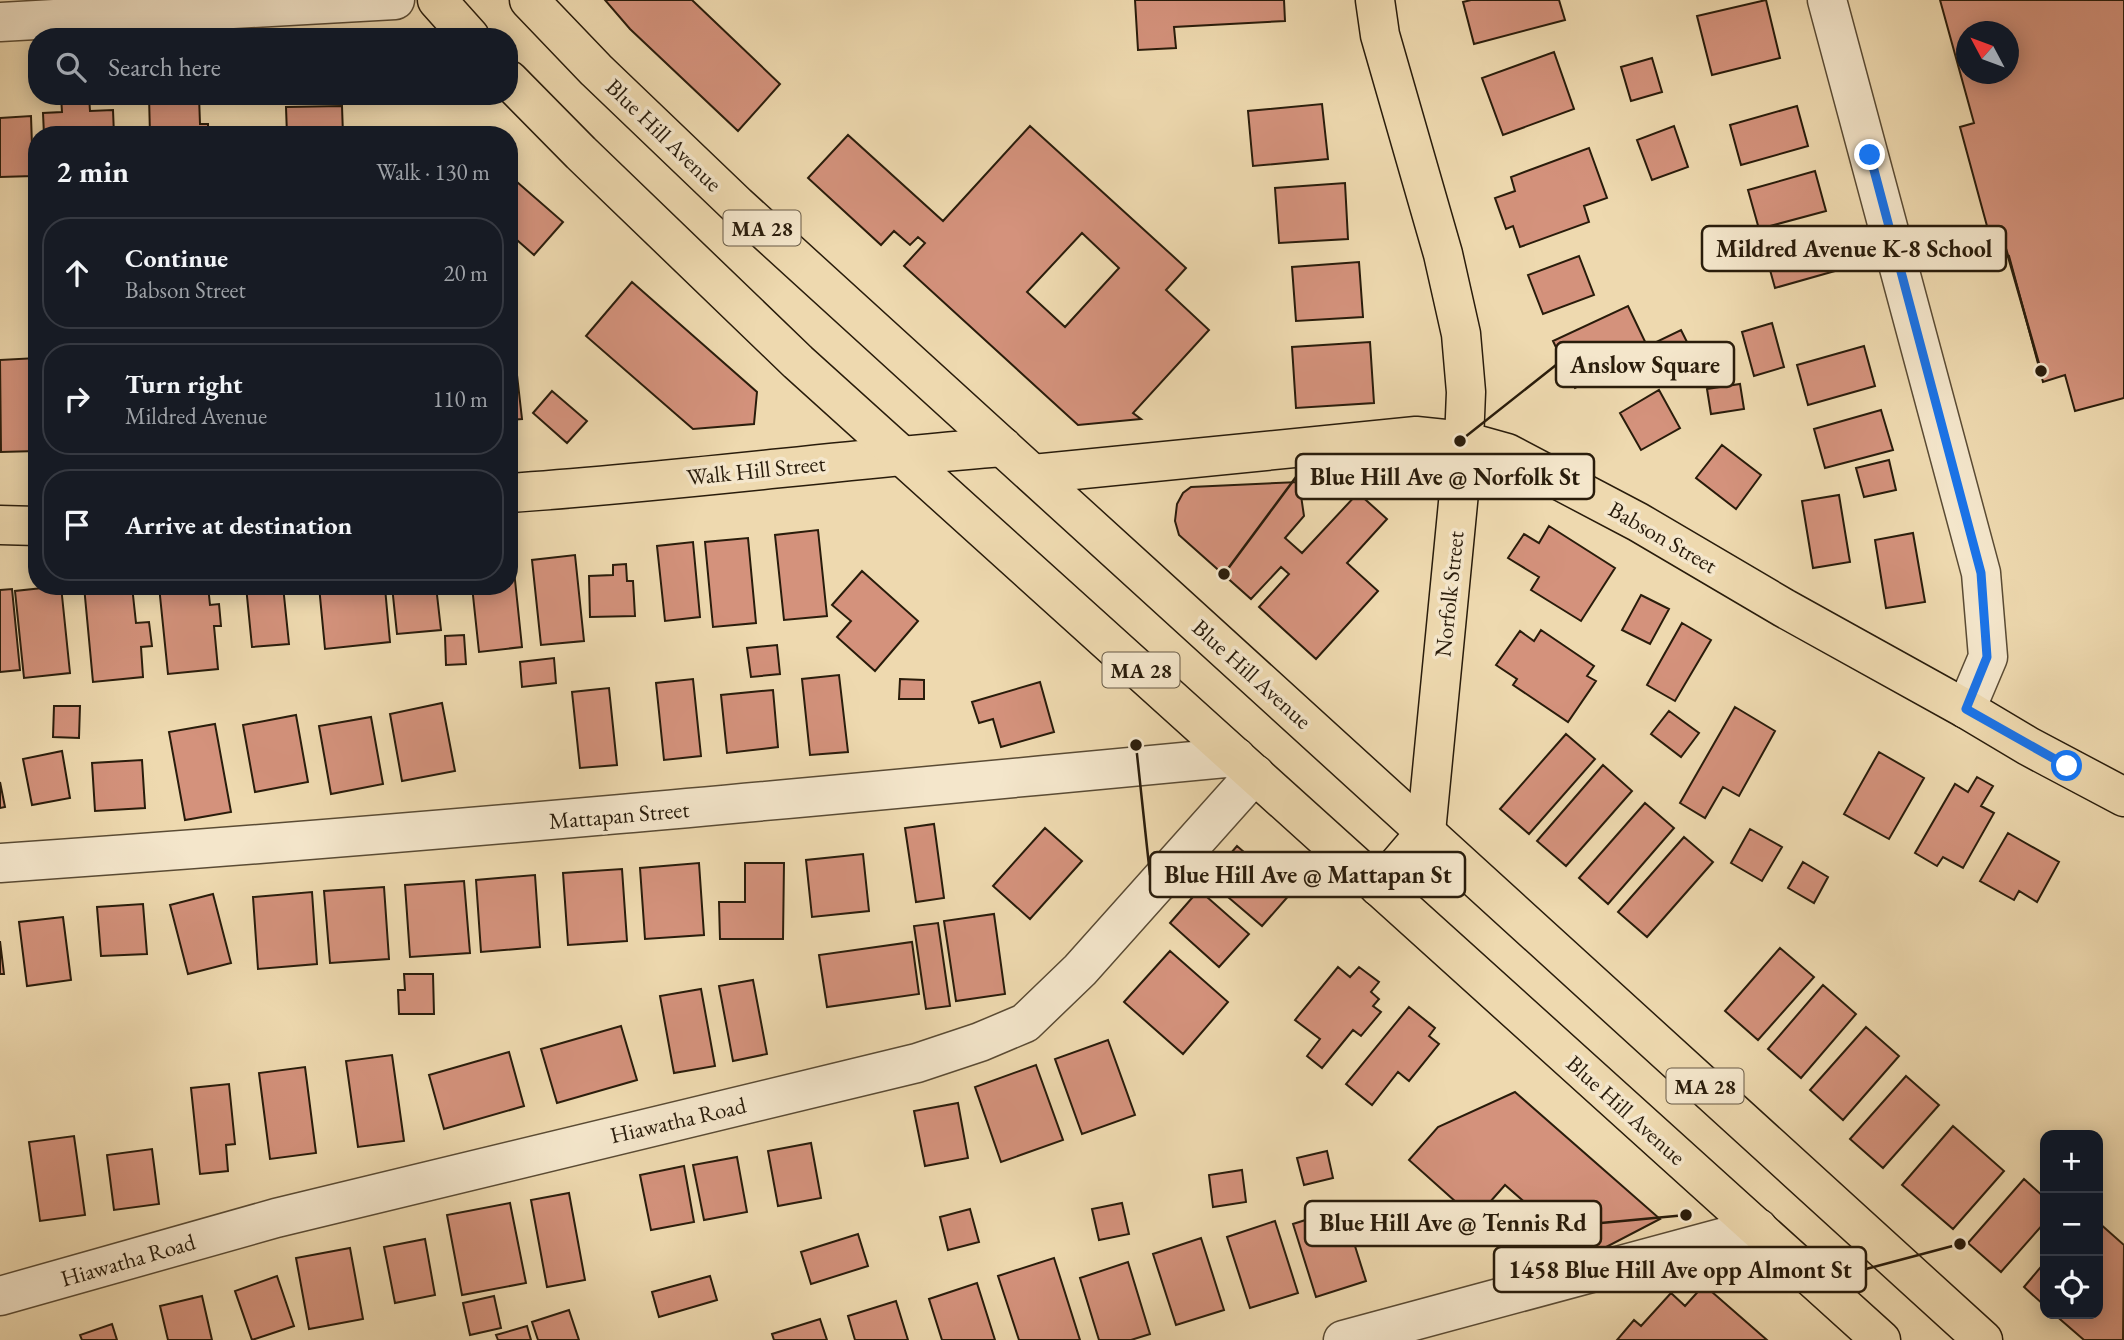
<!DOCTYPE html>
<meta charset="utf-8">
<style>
body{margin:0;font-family:"EB Garamond",serif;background:#20242c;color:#f1f3f6}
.controls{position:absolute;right:21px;bottom:21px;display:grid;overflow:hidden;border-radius:14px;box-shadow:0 4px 18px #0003}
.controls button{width:63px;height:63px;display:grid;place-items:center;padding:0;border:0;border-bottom:2px solid #363941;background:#171b24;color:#f1f3f6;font:35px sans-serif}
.compass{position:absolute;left:1956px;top:21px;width:63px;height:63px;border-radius:50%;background:#171b24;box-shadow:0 4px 18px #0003;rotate:311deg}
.stop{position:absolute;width:21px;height:21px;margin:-16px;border:5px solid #1a73e8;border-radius:50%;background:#fff}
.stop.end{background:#1a73e8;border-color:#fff;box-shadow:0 2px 7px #0008}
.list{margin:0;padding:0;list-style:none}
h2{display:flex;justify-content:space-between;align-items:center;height:91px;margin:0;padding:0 28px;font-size:30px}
h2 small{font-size:23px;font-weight:400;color:#9ea1a6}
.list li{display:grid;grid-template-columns:46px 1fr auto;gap:21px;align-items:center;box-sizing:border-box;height:112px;margin:0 14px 14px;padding:0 14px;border:2px solid #363941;border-radius:28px}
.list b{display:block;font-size:26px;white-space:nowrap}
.list p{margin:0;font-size:23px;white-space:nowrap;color:#9ea1a6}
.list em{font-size:23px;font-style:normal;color:#9ea1a6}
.icon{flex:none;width:38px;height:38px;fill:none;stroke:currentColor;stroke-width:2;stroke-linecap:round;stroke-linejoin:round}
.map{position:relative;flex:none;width:2124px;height:1340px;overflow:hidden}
.search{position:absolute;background:#171b24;box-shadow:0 4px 18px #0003;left:28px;top:28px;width:490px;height:77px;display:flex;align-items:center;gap:18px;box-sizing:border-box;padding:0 24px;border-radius:28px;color:#9ea1a6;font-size:26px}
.panel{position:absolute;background:#171b24;box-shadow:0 4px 18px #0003;left:28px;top:126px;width:490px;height:469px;border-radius:28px}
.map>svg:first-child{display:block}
.building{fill:#d4927c;stroke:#291c0b;stroke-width:2;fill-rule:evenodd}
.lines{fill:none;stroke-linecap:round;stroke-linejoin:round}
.minor-casing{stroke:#5a4b34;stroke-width:41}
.major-casing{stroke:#291c0b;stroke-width:41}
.highway-casing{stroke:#291c0b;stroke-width:41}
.minor{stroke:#f4e6cb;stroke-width:38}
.major{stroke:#eed9af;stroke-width:38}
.highway{stroke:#eed9af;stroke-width:38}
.route{stroke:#1a73e8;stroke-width:9}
.labels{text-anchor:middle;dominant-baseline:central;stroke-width:7;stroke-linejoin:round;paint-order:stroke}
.shield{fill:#f4e6cb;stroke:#665945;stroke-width:2}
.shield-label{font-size:21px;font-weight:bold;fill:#291c0b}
.street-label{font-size:23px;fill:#291c0b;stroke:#f4e6cb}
.leader{fill:none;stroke:#291c0b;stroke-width:2.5}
.callout-dot{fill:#291c0b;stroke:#f4e6cb;stroke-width:2.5}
.callout{fill:#f4e6cb;stroke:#291c0b;stroke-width:2.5}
.callout-label{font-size:24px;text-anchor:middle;font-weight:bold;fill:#291c0b}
</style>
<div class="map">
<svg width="2124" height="1340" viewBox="0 0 2124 1340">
<rect width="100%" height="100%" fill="#eed9af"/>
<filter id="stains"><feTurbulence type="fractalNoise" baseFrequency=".00286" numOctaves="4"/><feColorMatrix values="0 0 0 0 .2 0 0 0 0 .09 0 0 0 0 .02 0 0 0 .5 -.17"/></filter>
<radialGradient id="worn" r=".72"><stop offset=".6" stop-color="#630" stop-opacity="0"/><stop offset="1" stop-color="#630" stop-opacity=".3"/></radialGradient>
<path class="building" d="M605,0H692L780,84L738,131L630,29Z
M1135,0H1284L1285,21L1174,27L1176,48L1138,50Z
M1471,0H1559L1565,20L1474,44L1463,2Z
M1766,0L1780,58L1712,75L1697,16Z
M1940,0H2124V398L2075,411L2065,375L2043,382L2009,256L1996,259L1960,127L1974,123ZM1966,32H2008V74H1966Z
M1554,52L1574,109L1503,135L1482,78Z
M1652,58L1662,92L1631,101L1621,67Z
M61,96H89L90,111L113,110L114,135H44L43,113L62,112Z
M149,96H199L200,124H208V135H150Z
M1322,104L1328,159L1253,166L1248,111Z
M342,106L343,135H287L286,107Z
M1797,106L1808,146L1741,165L1730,125Z
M31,116L33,176L0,177V118Z
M1030,126L1186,268L1166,290L1209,330L1133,413L1141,419L1078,425L904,266L925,243L918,237L910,245L894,231L881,245L808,178L848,135L943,221ZM1082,233L1119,268L1065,327L1027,292Z
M1674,126L1688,167L1652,180L1637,140Z
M1589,148L1607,198L1584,206L1589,222L1520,247L1513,226L1506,229L1495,198L1515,191L1511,177Z
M1815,171L1826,211L1759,229L1748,190Z
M509,175L563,222L534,255L509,233Z
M1345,183L1348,239L1279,243L1275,188Z
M1831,229L1842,269L1775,288L1764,248Z
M1579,256L1594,295L1543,314L1528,275Z
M1359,262L1363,317L1296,321L1292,267Z
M632,282L757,392L754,424L693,429L586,336Z
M1628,306L1650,352L1575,388L1553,341Z
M1772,323L1784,367L1754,376L1742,332Z
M1681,330L1689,346L1656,362L1648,346Z
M509,331H512L522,419L509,420Z
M1370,342L1374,403L1296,408L1292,347Z
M1864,346L1875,386L1808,405L1797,365Z
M37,358V451L1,452L0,360Z
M1740,384L1744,409L1711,414L1707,389Z
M1659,390L1680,428L1641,450L1620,413Z
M552,391L587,421L567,443L533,413Z
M1881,410L1893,450L1825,468L1814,429Z
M1722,445L1761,475L1736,509L1696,478Z
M1889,460L1896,490L1864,497L1856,468Z
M1299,482L1304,516L1285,538L1302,553L1358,493L1387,519L1347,563L1378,591L1316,659L1259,607L1289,574L1281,567L1251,599L1179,535L1175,521L1177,504L1183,493L1191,487Z
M1839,495L1850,562L1813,568L1802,501Z
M1549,526L1615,568L1581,621L1531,590L1539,577L1508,558L1524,534L1539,543Z
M818,530L827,616L784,620L775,535Z
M1913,533L1925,602L1886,608L1875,540Z
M748,538L756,623L713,627L705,542Z
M693,542L700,617L665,621L657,546Z
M575,555L584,641L541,645L532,560Z
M513,561L522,647L479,652L472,586H509V562Z
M626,564L627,581H633L635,616L590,617L589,576L613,575V565Z
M862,571L918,621L875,671L837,637L851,621L832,605Z
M61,586L70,673L24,678L15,591Z
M84,586H132L136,623L149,622L152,646L141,647L143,677L93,682Z
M159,586H208L210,605L219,604L221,626H214L218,669L168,674Z
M246,586H283L289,644L252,647Z
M319,586L385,588L390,642L325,649Z
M392,586H436L441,630L397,634Z
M12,589L20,670L0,672V590Z
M1641,595L1669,609L1650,644L1622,630Z
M1682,623L1711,640L1675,701L1647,685Z
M1541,630L1594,666L1587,676L1596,681L1568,722L1513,685L1517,679L1496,665L1520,631L1534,641Z
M464,635L466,664L446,665L445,636Z
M777,645L780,674L751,677L747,648Z
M554,658L556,683L522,687L520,662Z
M839,675L848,752L810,755L802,679Z
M693,679L701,756L664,760L656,683Z
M900,679L924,680V699H899Z
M1040,682L1054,732L1001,747L993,719L979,723L972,702Z
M609,688L617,765L580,768L572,692Z
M773,690L778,747L727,753L721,695Z
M442,703L455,771L402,781L390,714Z
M54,706H80L79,738L53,737Z
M1735,707L1775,731L1739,796L1723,787L1705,818L1680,803Z
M1669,711L1699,733L1681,757L1651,734Z
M296,715L308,782L255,792L243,725Z
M371,717L383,784L331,794L319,726Z
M215,724L231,812L185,820L169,732Z
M1566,734L1595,759L1529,834L1500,809Z
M62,751L70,798L32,805L23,759Z
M1879,752L1924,778L1889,839L1844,814Z
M142,760L145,808L95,811L92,763Z
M1603,765L1632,791L1566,866L1537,841Z
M1977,777L1993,786L1981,806L1994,813L1963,868L1943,857L1937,866L1915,853L1955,784L1968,792Z
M0,782L5,807L0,808Z
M1645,803L1674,828L1608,904L1579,878Z
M934,824L944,898L916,902L905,828Z
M1045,828L1082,861L1030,919L993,886Z
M1750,829L1782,847L1762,881L1731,863Z
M2008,833L2059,862L2037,902L2019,891L2014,900L1980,881Z
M1684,837L1713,862L1647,937L1618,912Z
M1237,846L1291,893L1262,926L1208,880Z
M863,854L869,911L812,917L806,860Z
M1803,862L1828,877L1814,903L1788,888Z
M699,863L704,935L645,939L640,868Z
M745,863H784L783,939H720L719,902H745Z
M622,869L627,941L568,945L563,873Z
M535,875L540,947L481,952L476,880Z
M464,881L470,953L410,957L405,885Z
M384,887L389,959L330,963L324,891Z
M1199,890L1249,934L1219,967L1170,923Z
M312,892L317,964L258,969L253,897Z
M213,894L231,963L188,974L170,905Z
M143,904L147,954L101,956L97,907Z
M994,914L1005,994L956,1001L944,921Z
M63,917L71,980L27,986L19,922Z
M938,923L950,1006L926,1009L914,926Z
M0,941L4,974H0Z
M912,942L919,994L827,1007L819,955Z
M1780,948L1814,977L1758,1040L1725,1011Z
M1170,951L1228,1002L1183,1054L1124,1002Z
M1338,967L1350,977L1359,967L1379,982L1371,992L1379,999L1373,1006L1381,1012L1361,1036L1353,1030L1322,1068L1307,1056L1320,1039L1295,1020Z
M404,974H433L434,1014H399L398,990H405Z
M753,980L767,1054L733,1061L719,986Z
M1823,985L1856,1014L1801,1078L1768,1049Z
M701,989L715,1066L674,1073L660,996Z
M1409,1007L1435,1028L1429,1036L1439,1044L1409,1081L1398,1072L1372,1105L1346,1084Z
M621,1026L637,1080L557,1103L541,1049Z
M1866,1027L1899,1056L1843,1120L1810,1090Z
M1108,1040L1135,1115L1082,1134L1055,1059Z
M509,1052L524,1106L444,1129L429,1075Z
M392,1055L404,1141L358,1147L346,1061Z
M1036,1065L1063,1140L1001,1162L975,1087Z
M305,1067L316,1153L270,1159L259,1073Z
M1906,1076L1939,1105L1883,1168L1850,1139Z
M229,1084L235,1144L226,1145L228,1171L200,1174L191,1088Z
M1515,1092L1660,1219L1587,1257L1505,1185L1475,1219L1409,1160L1438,1127Z
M958,1103L968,1158L925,1166L914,1111Z
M1953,1126L2004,1171L1953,1229L1902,1185Z
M74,1136L85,1215L40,1221L29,1142Z
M811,1143L821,1198L778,1206L768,1151Z
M152,1149L159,1204L114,1210L107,1155Z
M1327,1151L1333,1178L1304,1185L1297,1158Z
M737,1157L747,1212L704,1220L693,1165Z
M684,1166L694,1222L651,1230L640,1175Z
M1242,1170L1246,1202L1213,1207L1209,1175Z
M2024,1179L2045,1198V1222L2001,1272L1968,1243Z
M569,1193L585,1280L547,1287L531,1200Z
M510,1203L526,1283L462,1295L447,1215Z
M1122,1203L1129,1234L1099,1240L1092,1209Z
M1343,1208L1366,1281L1316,1297L1293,1224Z
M970,1209L979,1242L948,1250L940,1217Z
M1275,1221L1298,1293L1250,1308L1227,1237Z
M2098,1222L2124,1245L2123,1340H2084L2054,1314H2098Z
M858,1234L868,1266L811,1284L801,1252Z
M1201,1238L1224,1310L1176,1325L1153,1254Z
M425,1239L435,1295L395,1303L384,1247Z
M350,1248L363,1319L309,1329L296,1258Z
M1054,1258L1080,1340H1019L998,1276Z
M1128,1262L1150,1334L1131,1340H1099L1080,1278Z
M2045,1262V1306L2024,1287Z
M277,1276L294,1326L252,1340L235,1291Z
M710,1276L717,1300L659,1317L652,1292Z
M977,1283L995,1340H942L929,1299Z
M1704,1285L1767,1340H1617L1634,1320L1641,1326L1671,1293L1685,1306Z
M202,1296L212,1340H168L160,1306Z
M494,1296L501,1328L470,1335L463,1303Z
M896,1301L908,1340H855L848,1316Z
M569,1310L579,1340H538L532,1322Z
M820,1319L827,1340H774L772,1334Z
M112,1324L117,1340H82L80,1335Z
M527,1326L531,1340H498L496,1335Z"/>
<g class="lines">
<g class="minor-casing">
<path id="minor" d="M1827,0L1981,573L1988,657L1966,709
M0,22L395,0
M0,863C413,835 825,796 1236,757
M0,1296L276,1218L917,1063L980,1042L1025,1023L1080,970L1255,774
M1343,1340L1758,1228"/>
</g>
<g class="major-casing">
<path id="major" d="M1375,0L1380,35L1443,254L1461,334L1466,392L1464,441L1426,832L1379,887
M1033,474L1416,436L1464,441L1507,453L1638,522L1784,608L1966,709L2028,746L2124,797
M509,493C674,482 838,460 1003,447
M0,525L37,526"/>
</g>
<g class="highway-casing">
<path id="highway" d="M437,0L470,37
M529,0L596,70L737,205L1983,1340
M509,80L581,153L798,362L1881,1340"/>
</g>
<use href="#minor" class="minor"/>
<use href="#major" class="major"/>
<use href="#highway" class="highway"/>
</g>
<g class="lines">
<path class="route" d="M1870,155L1981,573L1987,657L1966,709L2067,766"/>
</g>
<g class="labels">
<g class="shield">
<rect x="723.5" y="210.5" width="77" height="35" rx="5"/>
<rect x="1102.5" y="652.5" width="77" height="35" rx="5"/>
<rect x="1666.5" y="1068.5" width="77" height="35" rx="5"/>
</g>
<g class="shield-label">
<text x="762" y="228">MA 28</text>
<text x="1141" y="670">MA 28</text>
<text x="1705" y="1086">MA 28</text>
</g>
<g class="street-label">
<text transform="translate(664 135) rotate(44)">Blue Hill Avenue</text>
<text transform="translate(756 470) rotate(-6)">Walk Hill Street</text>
<text transform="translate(1663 537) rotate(30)">Babson Street</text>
<text transform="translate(1449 594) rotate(-84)">Norfolk Street</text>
<text transform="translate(1252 674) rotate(42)">Blue Hill Avenue</text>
<text transform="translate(619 815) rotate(-5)">Mattapan Street</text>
<text transform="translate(1626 1110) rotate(42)">Blue Hill Avenue</text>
<text transform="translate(678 1120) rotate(-13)">Hiawatha Road</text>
<text transform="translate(128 1260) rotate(-16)">Hiawatha Road</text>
</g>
</g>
<path class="leader" d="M2041 371L2006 249M1460 441L1556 365M1224 574L1296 477M1136 745L1150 875M1686 1215L1601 1223M1960 1244L1866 1269"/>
<g class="callout-dot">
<circle cx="2041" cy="371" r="7"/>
<circle cx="1460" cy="441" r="7"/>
<circle cx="1224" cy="574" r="7"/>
<circle cx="1136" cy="745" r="7"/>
<circle cx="1686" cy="1215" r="7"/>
<circle cx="1960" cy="1244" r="7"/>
</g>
<g class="callout">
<rect x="1702" y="226" width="304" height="45" rx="7"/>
<rect x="1556" y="342" width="178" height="45" rx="7"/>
<rect x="1296" y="454" width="298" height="45" rx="7"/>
<rect x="1150" y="852" width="315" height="45" rx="7"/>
<rect x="1305" y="1201" width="296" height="45" rx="7"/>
<rect x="1494" y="1247" width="372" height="45" rx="7"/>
</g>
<g class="callout-label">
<text x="1854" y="257">Mildred Avenue K-8 School</text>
<text x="1645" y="373">Anslow Square</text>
<text x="1445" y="485">Blue Hill Ave @ Norfolk St</text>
<text x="1308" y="883">Blue Hill Ave @ Mattapan St</text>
<text x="1453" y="1231">Blue Hill Ave @ Tennis Rd</text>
<text x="1680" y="1278">1458 Blue Hill Ave opp Almont St</text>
</g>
<rect width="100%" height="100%" filter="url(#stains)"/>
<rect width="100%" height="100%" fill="url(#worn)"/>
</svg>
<div class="controls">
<button>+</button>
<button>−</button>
<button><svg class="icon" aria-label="locate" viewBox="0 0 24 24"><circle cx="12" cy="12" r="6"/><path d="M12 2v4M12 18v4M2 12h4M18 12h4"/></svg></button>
</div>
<svg class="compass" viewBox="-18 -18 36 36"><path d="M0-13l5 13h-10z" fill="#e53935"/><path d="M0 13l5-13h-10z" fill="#9ea1a6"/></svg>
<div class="stop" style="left:2067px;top:766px"></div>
<div class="stop end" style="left:1870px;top:155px"></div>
<div class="search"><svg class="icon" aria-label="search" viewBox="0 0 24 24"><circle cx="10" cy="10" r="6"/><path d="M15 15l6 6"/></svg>Search here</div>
<section class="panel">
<h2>2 min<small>Walk · 130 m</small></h2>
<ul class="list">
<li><svg class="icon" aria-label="ahead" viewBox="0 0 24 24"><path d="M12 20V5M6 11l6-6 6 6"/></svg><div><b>Continue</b><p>Babson Street</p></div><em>20 m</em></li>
<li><svg class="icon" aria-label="right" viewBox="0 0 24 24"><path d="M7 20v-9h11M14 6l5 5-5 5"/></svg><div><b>Turn right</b><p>Mildred Avenue</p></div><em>110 m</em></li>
<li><svg class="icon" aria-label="arrive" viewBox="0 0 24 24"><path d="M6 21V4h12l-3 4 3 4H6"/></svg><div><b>Arrive at destination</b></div></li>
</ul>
</section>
</div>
